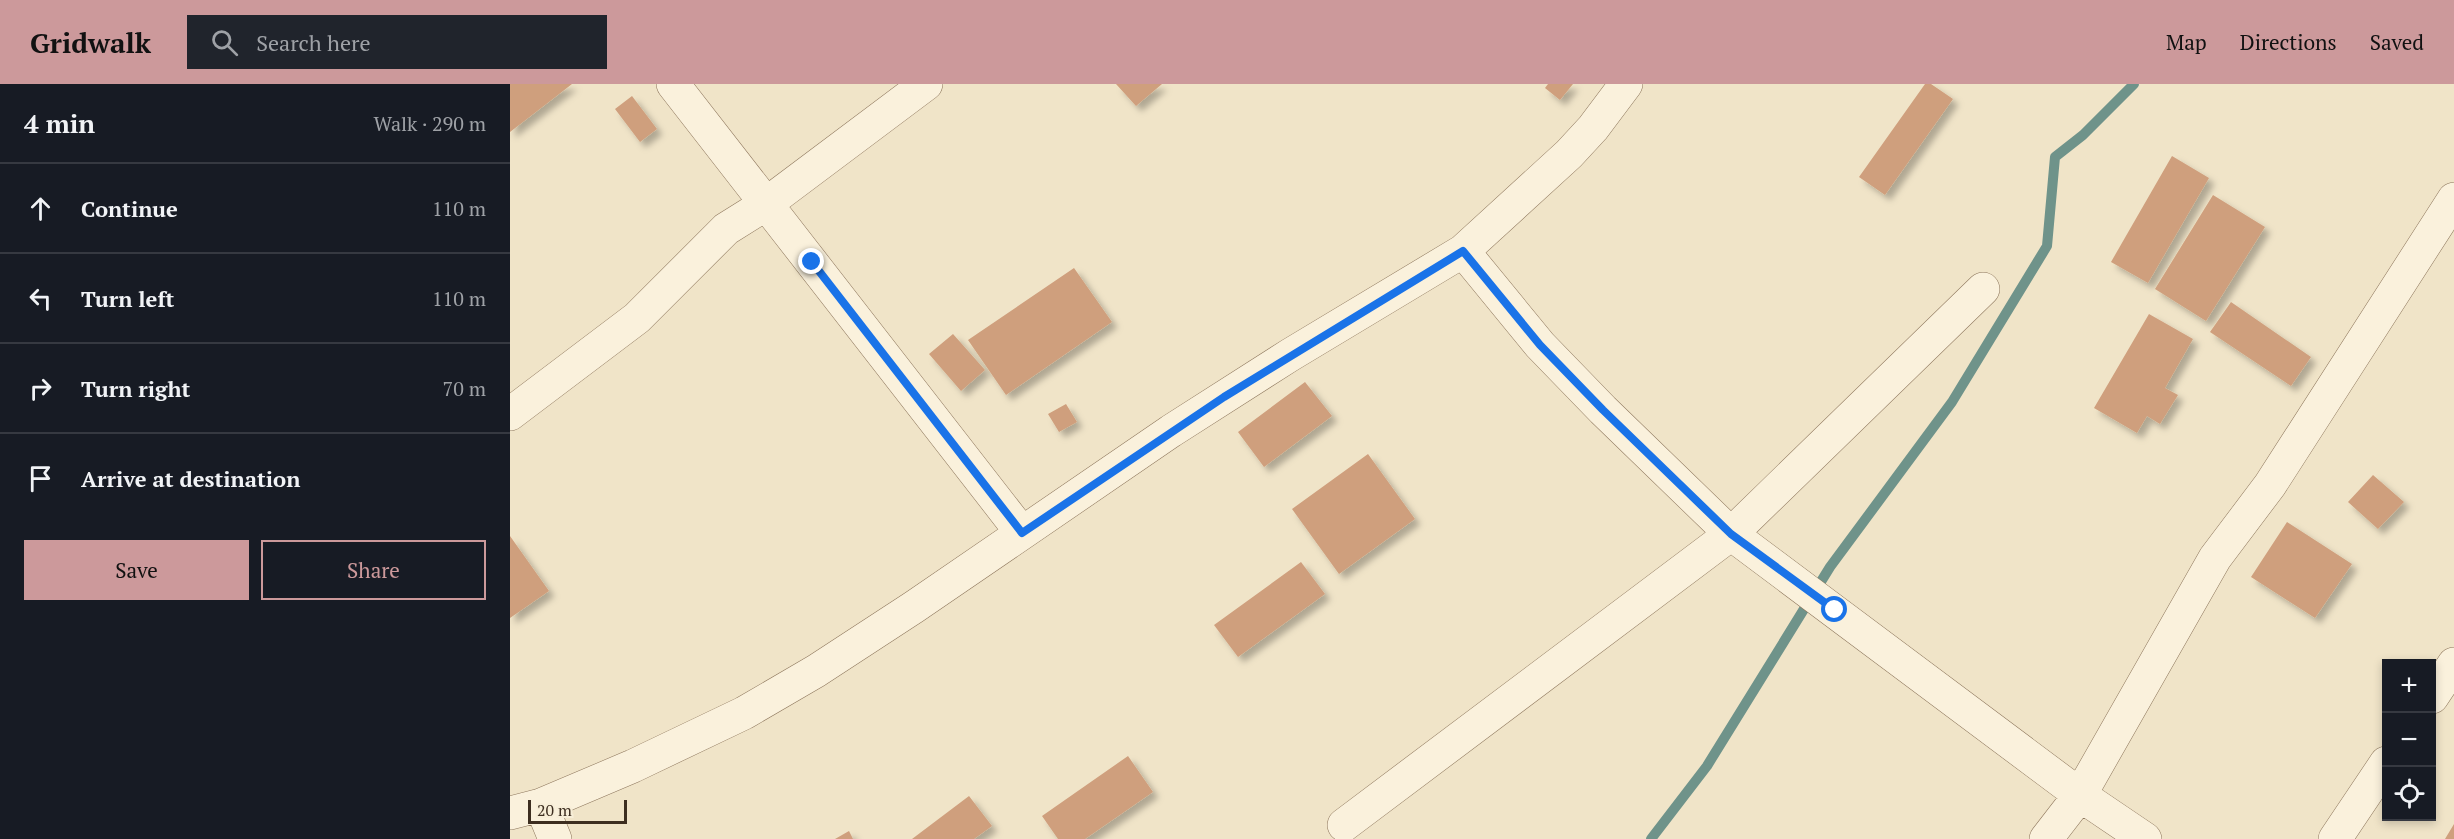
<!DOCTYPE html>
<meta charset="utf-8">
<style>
body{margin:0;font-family:"PT Serif",serif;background:#20242c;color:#f1f3f6}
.controls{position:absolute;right:18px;bottom:18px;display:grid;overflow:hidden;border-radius:0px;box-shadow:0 3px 9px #0003}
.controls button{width:54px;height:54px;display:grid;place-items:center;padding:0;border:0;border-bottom:2px solid #363941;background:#171b24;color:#f1f3f6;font:30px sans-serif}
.scale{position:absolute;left:18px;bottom:15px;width:99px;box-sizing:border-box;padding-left:6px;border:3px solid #3d2e20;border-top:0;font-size:16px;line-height:21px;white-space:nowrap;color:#3d2e20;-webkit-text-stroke:4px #f7eed8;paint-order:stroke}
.stop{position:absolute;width:18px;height:18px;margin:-14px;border:4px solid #1a73e8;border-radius:50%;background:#fff}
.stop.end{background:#1a73e8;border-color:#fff;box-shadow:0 2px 6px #0008}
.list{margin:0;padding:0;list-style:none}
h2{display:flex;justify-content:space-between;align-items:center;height:78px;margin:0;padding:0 24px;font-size:26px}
h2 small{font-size:20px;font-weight:400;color:#9ea1a6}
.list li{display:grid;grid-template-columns:39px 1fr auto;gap:18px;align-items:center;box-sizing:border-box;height:90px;padding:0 24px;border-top:2px solid #363941}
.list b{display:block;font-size:22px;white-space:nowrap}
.list em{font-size:20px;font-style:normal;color:#9ea1a6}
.actions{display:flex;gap:12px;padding:18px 24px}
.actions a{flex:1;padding:14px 0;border:2px solid #cc999b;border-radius:0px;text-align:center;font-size:21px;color:#cc999b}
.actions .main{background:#cc999b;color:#111}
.icon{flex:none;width:33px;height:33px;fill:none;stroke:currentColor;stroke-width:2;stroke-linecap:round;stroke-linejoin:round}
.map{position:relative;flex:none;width:1944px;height:755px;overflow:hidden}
header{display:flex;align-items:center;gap:36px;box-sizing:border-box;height:84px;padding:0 30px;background:#cc999b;color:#111}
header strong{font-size:28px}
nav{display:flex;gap:33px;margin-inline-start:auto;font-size:21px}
.search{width:420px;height:54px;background:#20242c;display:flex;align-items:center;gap:15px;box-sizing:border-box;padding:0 21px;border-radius:0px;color:#9ea1a6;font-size:22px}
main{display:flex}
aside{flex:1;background:#171b24}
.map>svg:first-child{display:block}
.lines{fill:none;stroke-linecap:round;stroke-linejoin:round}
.stream{stroke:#6f938a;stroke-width:10}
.building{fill:#cf9f7d;filter:url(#shadow)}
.minor-casing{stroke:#8d765c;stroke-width:34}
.minor{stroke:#faf1dc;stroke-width:33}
.route{stroke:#1a73e8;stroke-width:8}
</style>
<header>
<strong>Gridwalk</strong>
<div class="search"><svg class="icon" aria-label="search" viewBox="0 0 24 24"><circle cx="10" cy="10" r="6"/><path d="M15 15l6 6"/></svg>Search here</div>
<nav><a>Map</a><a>Directions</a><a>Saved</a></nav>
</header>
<main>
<aside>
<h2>4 min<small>Walk · 290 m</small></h2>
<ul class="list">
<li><svg class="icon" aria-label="ahead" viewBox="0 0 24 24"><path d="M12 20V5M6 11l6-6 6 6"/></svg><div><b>Continue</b></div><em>110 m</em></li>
<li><svg class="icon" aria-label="left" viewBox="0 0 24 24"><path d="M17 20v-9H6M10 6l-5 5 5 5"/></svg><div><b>Turn left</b></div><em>110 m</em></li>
<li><svg class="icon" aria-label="right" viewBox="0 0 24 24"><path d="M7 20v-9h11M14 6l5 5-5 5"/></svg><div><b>Turn right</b></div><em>70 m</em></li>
<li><svg class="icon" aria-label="arrive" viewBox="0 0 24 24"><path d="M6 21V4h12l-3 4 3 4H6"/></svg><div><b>Arrive at destination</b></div></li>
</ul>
<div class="actions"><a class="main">Save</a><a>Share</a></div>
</aside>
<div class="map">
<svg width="1944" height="755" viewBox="0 0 1944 755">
<defs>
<filter id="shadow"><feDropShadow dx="5.5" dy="5.5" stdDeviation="3" flood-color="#0004"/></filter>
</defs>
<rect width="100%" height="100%" fill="#f0e4c8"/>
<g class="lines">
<path class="stream" d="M1141,755L1197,682L1320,483L1442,318L1537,162L1545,73L1573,51L1624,0"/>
</g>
<path class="building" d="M0,0H62L0,48Z
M606,0H652L626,22Z
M1038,0H1063L1050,16L1035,4Z
M1415,0H1421L1443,15L1375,111L1349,93Z
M122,12L147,45L130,58L105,25Z
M1662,72L1699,94L1638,199L1601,178Z
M1703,111L1755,143L1696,237L1645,205Z
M564,184L602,238L496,311L458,256Z
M1721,218L1801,273L1781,302L1700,248Z
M1639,230L1683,255L1655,304L1668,311L1650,340L1637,332L1627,349L1584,324Z
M443,250L475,286L451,307L419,270Z
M795,298L822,332L754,383L728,348Z
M556,320L567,338L549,348L538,330Z
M858,370L905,435L829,490L782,425Z
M1863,391L1894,418L1868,445L1838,418Z
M1777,438L1842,480L1805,534L1741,493Z
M0,452L39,507L0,534Z
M791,478L815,510L728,573L704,541Z
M618,672L643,708L575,755H548L532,732Z
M459,712L482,742L464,755H402Z
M1944,740V755H1935Z
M339,747L343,755H325Z"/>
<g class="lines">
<g class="minor-casing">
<path id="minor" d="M163,0L512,449
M953,167L1030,261L1093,326L1221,450L1570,711L1635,755
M0,330L127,234L216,145L256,120L416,0
M1922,613L1944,580
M31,721L45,755
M0,729L31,721L123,682L234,629L306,587L404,523L661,347L780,271L953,167L1059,70L1083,44L1116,0
M834,741L1221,450L1473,205
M1536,755L1570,711L1705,474L1760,401L1944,115
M1825,755L1876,679"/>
</g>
<use href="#minor" class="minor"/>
</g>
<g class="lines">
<path class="route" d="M302,178L512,449L714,313L953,167L1030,261L1093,326L1221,450L1325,526"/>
</g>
</svg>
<div class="controls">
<button>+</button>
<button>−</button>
<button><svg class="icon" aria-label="locate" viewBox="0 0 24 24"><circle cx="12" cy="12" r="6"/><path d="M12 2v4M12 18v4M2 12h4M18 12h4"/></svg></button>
</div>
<div class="scale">20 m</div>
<div class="stop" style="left:1325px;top:526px"></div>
<div class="stop end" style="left:302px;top:178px"></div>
</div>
</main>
